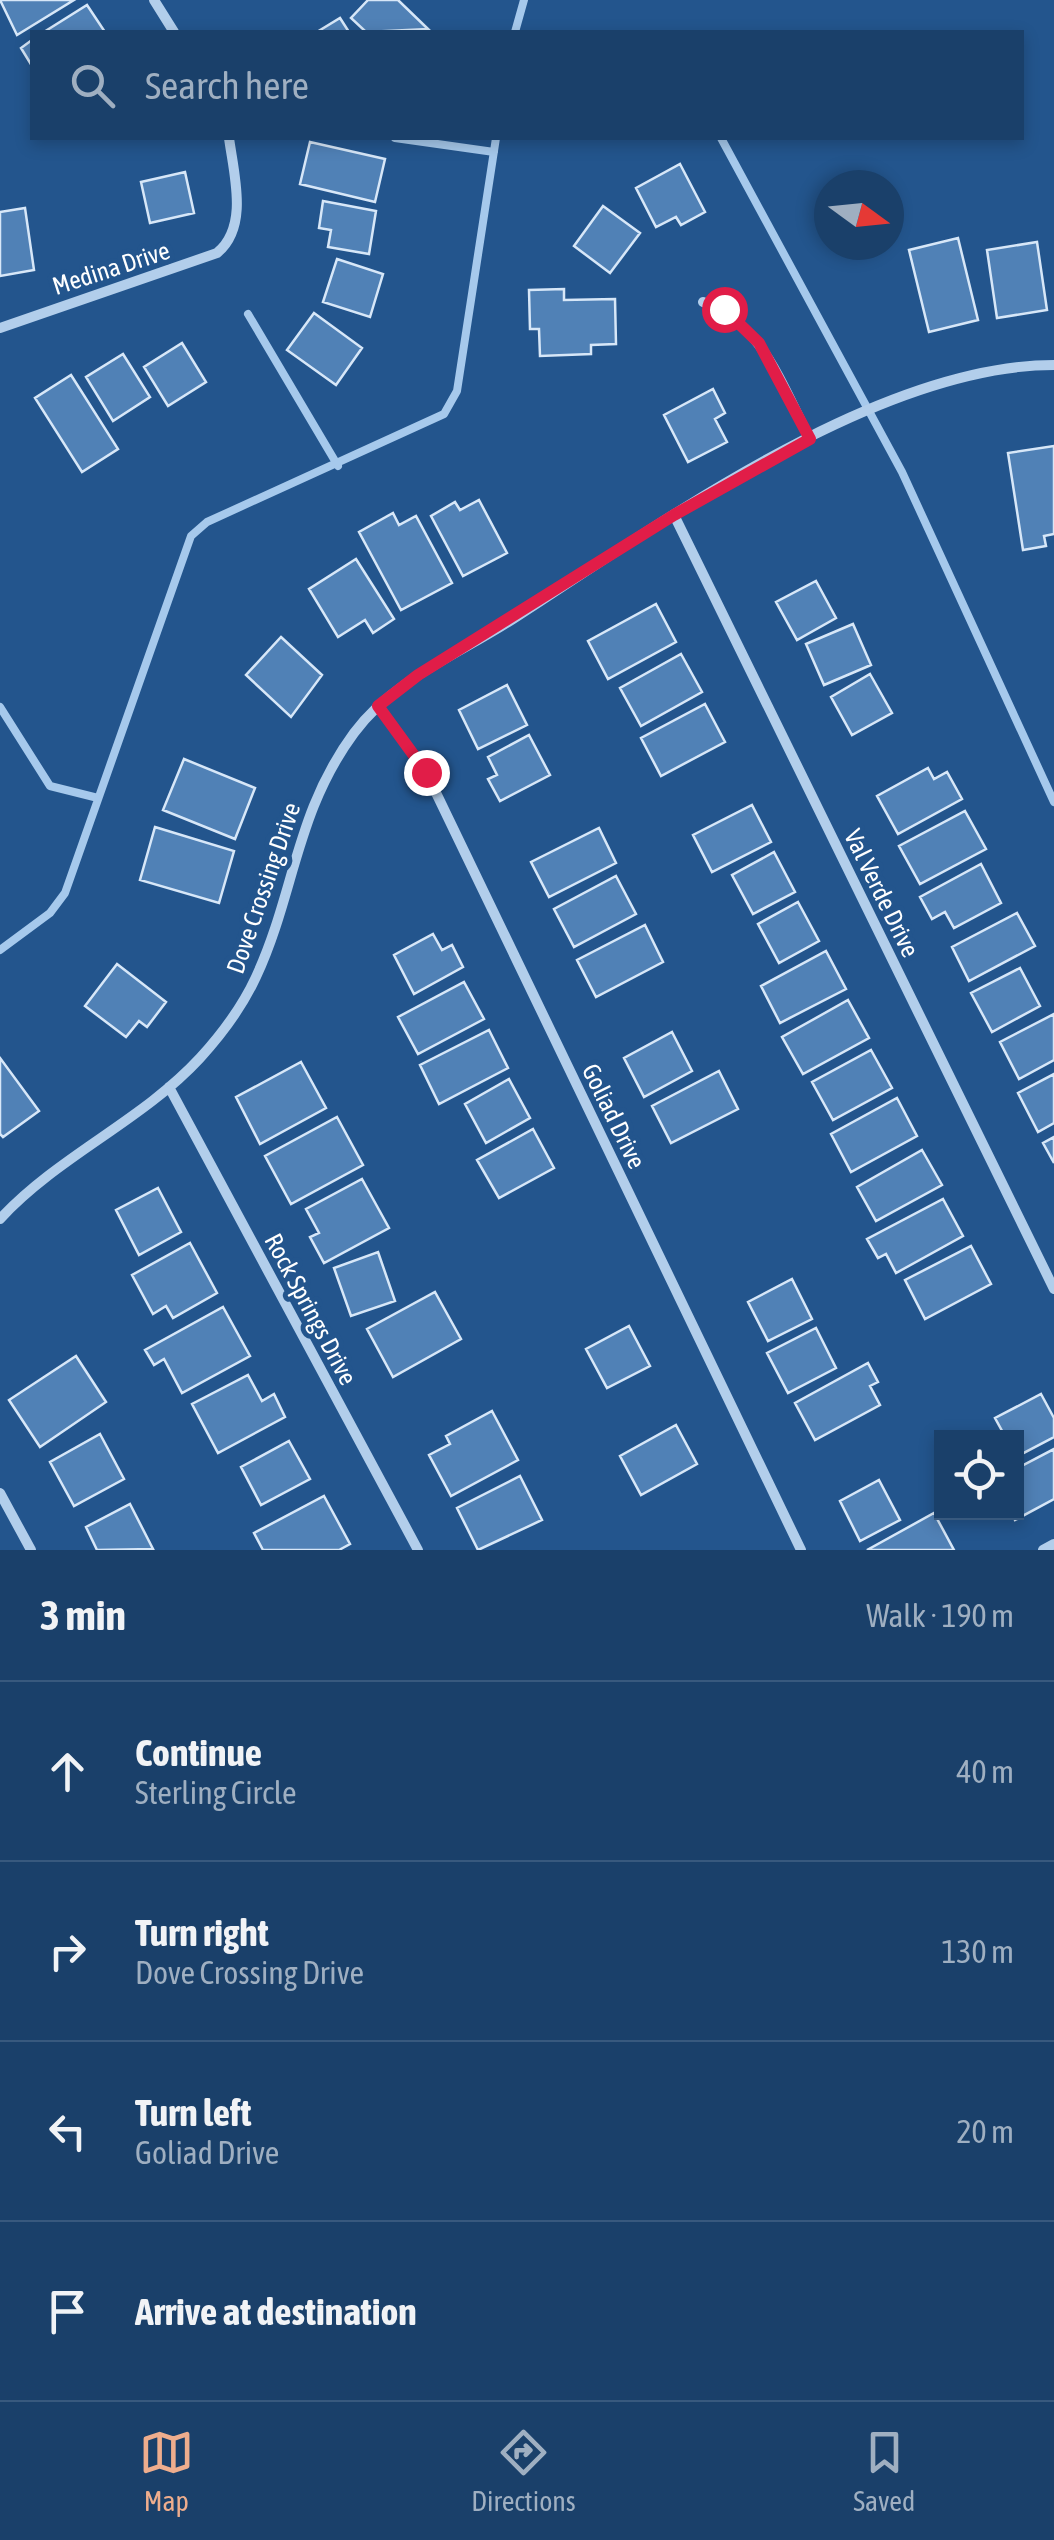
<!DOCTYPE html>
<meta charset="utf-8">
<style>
body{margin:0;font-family:"Asap Condensed",sans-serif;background:#274b72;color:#f1f3f6}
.controls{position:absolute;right:30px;bottom:30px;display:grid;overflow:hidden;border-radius:0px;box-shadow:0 5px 15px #0003}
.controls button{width:90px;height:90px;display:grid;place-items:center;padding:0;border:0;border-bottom:2px solid #38597e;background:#1a406a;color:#f1f3f6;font:50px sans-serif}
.compass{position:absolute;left:814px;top:170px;width:90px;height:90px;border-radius:50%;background:#1a406a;box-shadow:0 5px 15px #0003;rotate:105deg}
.stop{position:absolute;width:30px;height:30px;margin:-22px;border:8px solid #e11d48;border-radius:50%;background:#fff}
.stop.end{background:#e11d48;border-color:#fff;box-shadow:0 2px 10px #0008}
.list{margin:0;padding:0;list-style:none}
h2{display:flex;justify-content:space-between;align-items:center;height:130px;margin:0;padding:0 40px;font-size:42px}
h2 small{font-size:32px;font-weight:400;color:#9fafc1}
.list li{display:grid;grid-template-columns:65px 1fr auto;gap:30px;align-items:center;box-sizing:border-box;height:180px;padding:0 40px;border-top:2px solid #38597e}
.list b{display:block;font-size:38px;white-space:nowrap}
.list p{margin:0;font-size:32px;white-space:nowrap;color:#9fafc1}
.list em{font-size:32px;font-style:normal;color:#9fafc1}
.icon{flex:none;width:55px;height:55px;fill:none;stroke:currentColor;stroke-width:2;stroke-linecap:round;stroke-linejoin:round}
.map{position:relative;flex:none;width:1054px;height:1550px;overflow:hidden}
.search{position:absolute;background:#1a406a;box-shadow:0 5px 15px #0003;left:30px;right:30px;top:30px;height:110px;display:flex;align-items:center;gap:25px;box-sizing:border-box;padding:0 35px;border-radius:0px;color:#9fafc1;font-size:38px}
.sheet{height:850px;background:#1a406a}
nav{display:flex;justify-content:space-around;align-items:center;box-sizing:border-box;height:140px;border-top:2px solid #38597e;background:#1a406a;font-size:28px;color:#9fafc1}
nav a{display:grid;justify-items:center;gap:5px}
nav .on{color:#eead8d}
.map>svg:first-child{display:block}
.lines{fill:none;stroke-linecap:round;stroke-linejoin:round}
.stream{stroke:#a6c9ec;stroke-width:8}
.building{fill:#5081b6;stroke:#d7e7f8;stroke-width:2.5}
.street{stroke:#b2ceeb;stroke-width:10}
.route{stroke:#e11d48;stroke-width:12}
.labels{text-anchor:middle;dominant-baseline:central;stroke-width:10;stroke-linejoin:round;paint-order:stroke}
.street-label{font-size:25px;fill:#fff;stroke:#23558d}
</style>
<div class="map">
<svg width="1054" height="1550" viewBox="0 0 1054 1550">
<rect width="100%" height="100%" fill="#23558d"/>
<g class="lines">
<path class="stream" d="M515,32L524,0
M395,138L494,152
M721,138L902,472L1054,802
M248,314L338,466
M0,707L50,786L98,798
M0,950L50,913L65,893L191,536L207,522L444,414L457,391L496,138"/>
</g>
<path class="building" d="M0,0H74L17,35Z
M368,0H398L428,29L366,32L351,18Z
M87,5L105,32H44Z
M340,18L349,32H317Z
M32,40V66L21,48Z
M310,142L385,159L375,202L300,184Z
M680,164L705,212L681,225L676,217L656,227L636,188Z
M185,172L194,213L150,223L141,182Z
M323,201L376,211L369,254L328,247L331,230L319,228Z
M603,206L640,233L610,273L574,246Z
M25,208L34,270L0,276V212Z
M958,238L978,320L929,332L909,250Z
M1037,242L1047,310L997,318L987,250Z
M337,259L383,274L370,317L323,302Z
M564,289V300L615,299L616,344L591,345V354L540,356L539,329H530L529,290Z
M314,313L362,348L336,385L287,350Z
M182,343L206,382L168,406L144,367Z
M123,354L150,397L113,421L86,377Z
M71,375L118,449L82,472L35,398Z
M713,389L725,413L715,419L727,442L688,462L664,415Z
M1054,446V534L1044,536L1046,546L1023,550L1008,453Z
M479,500L507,553L463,576L431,516L455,502L460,510Z
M393,513L399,525L416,516L452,583L401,610L359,532Z
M356,559L394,619L373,633L365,620L338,637L309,589Z
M816,581L836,618L797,640L776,602Z
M656,604L676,642L608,679L588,641Z
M853,624L871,665L824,685L806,644Z
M281,637L322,675L291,717L246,675Z
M681,654L702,692L641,726L620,688Z
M870,674L892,713L852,735L831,697Z
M507,685L527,725L478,749L459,710Z
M705,704L725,742L661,776L641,738Z
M529,735L550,775L500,801L488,779L497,775L488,757Z
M184,759L255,788L235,839L163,810Z
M928,768L934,779L947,772L962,799L898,834L877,796Z
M752,805L771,842L712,872L693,835Z
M965,811L986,849L920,884L899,846Z
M155,827L234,851L219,903L140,880Z
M599,828L616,863L549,897L531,862Z
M774,852L795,892L753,914L732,875Z
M981,864L1001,903L954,928L945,912L932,919L920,897Z
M616,876L636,914L574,947L554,909Z
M798,902L819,941L779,963L758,924Z
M1017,913L1035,946L969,981L952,947Z
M645,925L663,962L596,997L577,960Z
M433,934L442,950L452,945L463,967L414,994L394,955Z
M826,951L846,989L780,1023L761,986Z
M117,964L166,1002L147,1027L139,1021L126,1037L85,1006Z
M1020,968L1040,1006L992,1032L971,993Z
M464,982L484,1019L418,1054L398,1017Z
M848,1000L869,1038L803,1074L782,1037Z
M1054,1014V1060L1019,1079L1000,1042Z
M489,1030L508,1068L439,1104L420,1065Z
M672,1032L692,1071L644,1097L624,1058Z
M871,1050L892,1088L833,1120L812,1082Z
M0,1058L39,1111L3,1137L0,1134Z
M301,1062L326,1108L260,1144L236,1097Z
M719,1071L738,1109L671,1143L652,1106Z
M1054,1074V1123L1038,1132L1018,1093Z
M509,1079L530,1118L486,1143L465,1104Z
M897,1098L917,1136L851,1172L831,1134Z
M337,1117L363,1165L291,1204L265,1156Z
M533,1129L554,1168L499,1198L477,1160Z
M1054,1137V1163L1043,1143Z
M922,1150L942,1185L876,1221L857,1187Z
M362,1179L389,1228L324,1263L310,1237L319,1233L306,1209Z
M158,1188L181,1232L139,1255L116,1210Z
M943,1199L963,1236L896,1273L886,1254L878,1258L867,1239Z
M190,1243L217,1293L173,1318L166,1306L153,1314L132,1275Z
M971,1246L991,1284L925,1319L905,1280Z
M378,1252L395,1301L351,1316L334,1268Z
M792,1279L812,1319L768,1341L748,1302Z
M435,1292L461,1339L393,1377L367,1329Z
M223,1307L250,1356L182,1393L164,1359L154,1365L145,1350Z
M629,1326L650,1366L607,1388L586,1349Z
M816,1328L836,1368L788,1393L767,1353Z
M76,1356L106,1402L40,1447L9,1400Z
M868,1363L878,1382L870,1386L880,1405L815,1440L795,1403Z
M248,1375L262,1401L274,1394L285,1417L218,1453L192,1404Z
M1041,1394L1054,1418V1437L1016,1457V1438H1006L995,1418Z
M492,1411L518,1460L451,1496L429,1455L450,1444L446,1436Z
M676,1425L697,1464L641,1495L620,1456Z
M100,1434L124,1479L74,1506L50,1462Z
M289,1441L310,1479L261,1505L241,1467Z
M1054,1449V1499L1015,1520L1011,1512H1016V1469Z
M520,1476L542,1520L478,1550L457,1508Z
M879,1480L900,1520L860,1541L840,1501Z
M324,1496L350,1544L339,1550H263L254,1533Z
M130,1504L153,1549L97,1550L86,1527Z
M934,1513L954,1550H867Z"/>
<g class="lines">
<path class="street" d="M154,0L174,32
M703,302C762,322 783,388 810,439
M0,328L217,253C249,227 234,175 229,138
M674,515L1054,1289
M378,706L426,772L801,1550
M169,1087L418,1550
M0,1219C58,1156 142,1121 200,1058C221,1035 243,1005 256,977C295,893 295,813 354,733C394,679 459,654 513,619C660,524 877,365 1054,365
M0,1493L31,1550
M1043,1550L1054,1544"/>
</g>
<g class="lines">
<path class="route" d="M426,772L378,706L418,675L674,515L810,439L759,343L724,309"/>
</g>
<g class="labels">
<g class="street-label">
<text transform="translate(111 268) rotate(-18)">Medina Drive</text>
<text transform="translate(263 888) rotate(-71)">Dove Crossing Drive</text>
<text transform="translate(882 893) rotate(64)">Val Verde Drive</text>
<text transform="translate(614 1116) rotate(64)">Goliad Drive</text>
<text transform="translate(311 1309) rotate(62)">Rock Springs Drive</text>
</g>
</g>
</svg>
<div class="controls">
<button><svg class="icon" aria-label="locate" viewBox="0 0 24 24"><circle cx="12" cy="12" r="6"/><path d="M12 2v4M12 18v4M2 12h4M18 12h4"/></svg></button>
</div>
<svg class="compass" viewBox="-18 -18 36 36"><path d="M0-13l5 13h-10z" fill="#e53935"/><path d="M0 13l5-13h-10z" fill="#9fafc1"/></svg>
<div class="stop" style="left:724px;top:309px"></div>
<div class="stop end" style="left:426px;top:772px"></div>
<div class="search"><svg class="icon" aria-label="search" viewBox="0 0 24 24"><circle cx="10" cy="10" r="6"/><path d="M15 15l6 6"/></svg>Search here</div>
</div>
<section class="sheet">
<h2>3 min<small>Walk · 190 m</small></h2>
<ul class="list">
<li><svg class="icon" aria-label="ahead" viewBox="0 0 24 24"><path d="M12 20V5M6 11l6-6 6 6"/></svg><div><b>Continue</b><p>Sterling Circle</p></div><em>40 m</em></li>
<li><svg class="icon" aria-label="right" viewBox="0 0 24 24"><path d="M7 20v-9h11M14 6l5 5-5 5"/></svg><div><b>Turn right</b><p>Dove Crossing Drive</p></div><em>130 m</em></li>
<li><svg class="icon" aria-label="left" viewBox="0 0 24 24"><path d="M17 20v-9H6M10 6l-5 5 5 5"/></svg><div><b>Turn left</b><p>Goliad Drive</p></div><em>20 m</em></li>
<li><svg class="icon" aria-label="arrive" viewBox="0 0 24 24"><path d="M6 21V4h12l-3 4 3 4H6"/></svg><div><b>Arrive at destination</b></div></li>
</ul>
</section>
<nav>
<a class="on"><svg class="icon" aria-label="map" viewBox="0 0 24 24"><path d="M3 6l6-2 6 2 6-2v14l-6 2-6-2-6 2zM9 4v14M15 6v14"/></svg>Map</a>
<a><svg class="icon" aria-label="directions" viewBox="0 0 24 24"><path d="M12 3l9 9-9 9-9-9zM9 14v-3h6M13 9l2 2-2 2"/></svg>Directions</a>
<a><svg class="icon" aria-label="saved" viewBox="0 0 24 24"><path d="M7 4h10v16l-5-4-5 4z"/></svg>Saved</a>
</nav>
